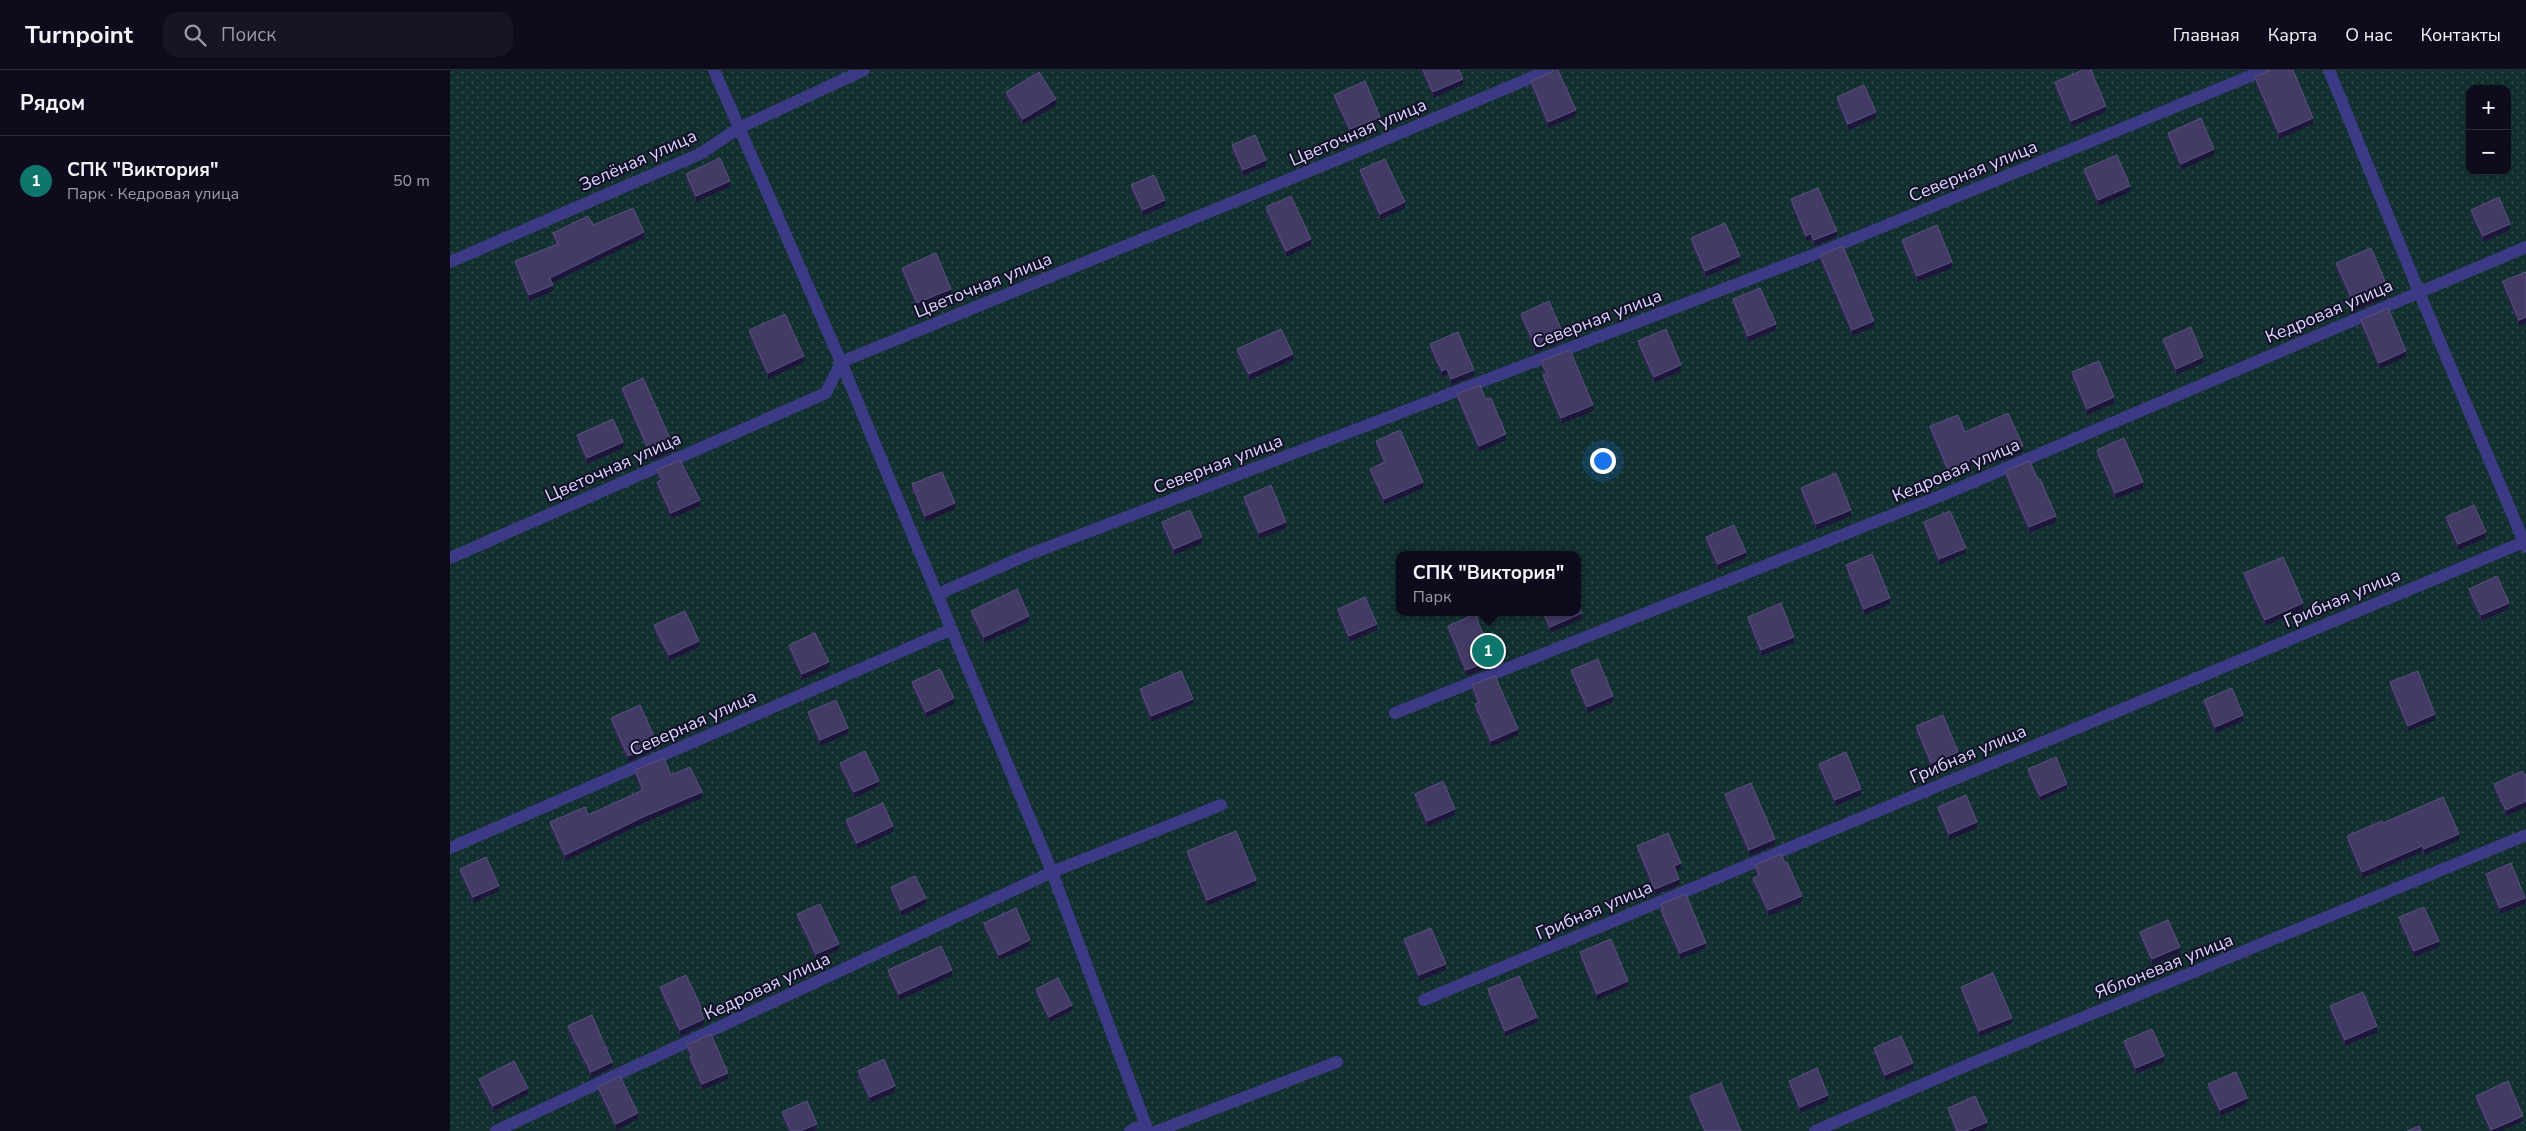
<!DOCTYPE html>
<html lang="ru">
<meta charset="utf-8">
<style>
body{margin:0;font-family:"Nunito Sans",sans-serif;background:#171425;color:#f1f3f6}
.controls{position:absolute;right:15px;top:15px;display:grid;overflow:hidden;border-radius:10px;box-shadow:0 2px 8px #0003}
.controls button{width:45px;height:45px;display:grid;place-items:center;padding:0;border:0;border-bottom:1px solid #2e2b3b;background:#0e0b1c;color:#f1f3f6;font:25px sans-serif}
.you{position:absolute;left:1152px;top:390px;width:18px;height:18px;margin:-12px;border:4px solid #fff;border-radius:50%;background:#1a73e8;box-shadow:0 0 0 8px #1a73e833}
.badge{display:grid;place-items:center;width:32px;height:32px;border-radius:50%;background:#0f766e;color:#fff;font-size:16px;font-weight:700}
.pin{position:absolute;translate:-50% -50%;border:2px solid #fff;box-shadow:0 1px 5px #0006}
.popup{position:absolute;left:946px;top:481px;width:185px;height:65px;box-sizing:border-box;display:grid;place-content:center;border-radius:10px;background:#0e0b1c;filter:drop-shadow(0 1px 4px #0005);font-size:16px;white-space:nowrap;color:#9b9ba3}
.popup b{font-size:19px;color:#f1f3f6}
.popup::after{content:'';position:absolute;left:50%;top:100%;margin-left:-10px;border:10px solid transparent;border-top-color:#0e0b1c}
.list{margin:0;padding:0;list-style:none}
h2{display:flex;justify-content:space-between;align-items:center;height:65px;margin:0;padding:0 20px;font-size:21px}
h2 small{font-size:16px;font-weight:400;color:#9b9ba3}
.list li{display:grid;grid-template-columns:32px 1fr auto;gap:15px;align-items:center;box-sizing:border-box;height:90px;padding:0 20px;border-top:1px solid #2e2b3b}
.list b{display:block;font-size:19px;white-space:nowrap}
.list p{margin:0;font-size:16px;white-space:nowrap;color:#9b9ba3}
.list em{font-size:16px;font-style:normal;color:#9b9ba3}
.icon{flex:none;width:28px;height:28px;fill:none;stroke:currentColor;stroke-width:2;stroke-linecap:round;stroke-linejoin:round}
.map{position:relative;flex:none;width:2076px;height:1061px;overflow:hidden}
header{display:flex;align-items:center;gap:30px;box-sizing:border-box;height:70px;padding:0 25px;background:#0e0b1c;border-bottom:1px solid #2e2b3b}
header strong{font-size:24px}
nav{display:flex;gap:28px;margin-inline-start:auto;font-size:18px}
.search{width:350px;height:45px;background:#171425;display:flex;align-items:center;gap:12px;box-sizing:border-box;padding:0 18px;border-radius:15px;color:#9b9ba3;font-size:19px}
main{display:flex}
aside{flex:1;background:#0e0b1c}
.map>svg:first-child{display:block}
.park{fill:url(#park-dots);fill-rule:evenodd}
.lines{fill:none;stroke-linecap:round;stroke-linejoin:round}
.minor{stroke:#3d3a85;stroke-width:12}
.wall{fill:#312854}
.shaded-wall{fill:#1d163a}
.building{fill:#433a66;stroke:#5a527e}
.labels{text-anchor:middle;dominant-baseline:central;stroke-width:4;stroke-linejoin:round;paint-order:stroke}
.street-label{font-size:18px;fill:#d9d4ff;stroke:#130f26}
</style>
<header>
<strong>Turnpoint</strong>
<div class="search"><svg class="icon" aria-label="search" viewBox="0 0 24 24"><circle cx="10" cy="10" r="6"/><path d="M15 15l6 6"/></svg>Поиск</div>
<nav><a>Главная</a><a>Карта</a><a>О нас</a><a>Контакты</a></nav>
</header>
<main>
<aside>
<h2>Рядом<small></small></h2>
<ul class="list">
<li><span class="badge">1</span><div><b>СПК &quot;Виктория&quot;</b><p>Парк · Кедровая улица</p></div><em>50 m</em></li>
</ul>
</aside>
<div class="map">
<svg width="2076" height="1061" viewBox="0 0 2076 1061">
<defs>
<pattern id="park-dots" width="8" height="8" patternUnits="userSpaceOnUse" patternTransform="scale(1.25)"><rect width="8" height="8" fill="#12302f"/><path d="M2 2h.1M6 6h.1" fill="none" stroke="#344d4e" stroke-width="1.8" stroke-linecap="round"/></pattern>
</defs>
<rect width="100%" height="100%" fill="#130f26"/>
<path class="park" d="M0,0H2076V1061H0ZM2020,19H2057V101H2020ZM949,485H1127V542H949Z"/>
<g class="lines">
<path class="minor" d="M264,0L391,292L602,802L698,1061
M1879,0L1969,222L2076,477
M0,192L250,84L289,58L414,0
M0,488L376,323L391,292L891,88L1099,0
M488,524L575,486L1381,178L1815,0
M945,643L1495,424L2076,177
M0,778L500,560
M974,930L2076,471
M46,1061L602,802L771,735
M680,1061L695,1054
M707,1061L887,992
M1365,1061L1513,997L2076,765"/>
</g>
<path class="wall" d="M971,0H1009L1013,15L983,28Z
M1102,2L1126,46L1098,58L1081,17V11Z
M1805,7L1863,54L1829,69L1805,13Z
M1605,12L1656,42L1621,57L1605,18Z
M556,22L606,35L573,55L556,28Z
M884,25L930,52L900,65L884,30Z
M1387,27L1426,48L1398,60L1387,33Z
M1718,63L1764,85L1731,100L1718,68Z
M782,75L816,96L793,106L782,81Z
M1634,99L1680,122L1648,136L1634,105Z
M910,100L955,138L930,150L910,106Z
M236,104L280,117L246,132L236,110Z
M681,115L715,136L693,146L681,121Z
M1341,129L1387,167L1364,176L1361,169L1356,171L1341,135Z
M816,137L861,175L836,187L816,143Z
M2021,140L2060,160L2033,172L2021,145Z
M103,163L194,168L102,213L103,221L79,231L65,197V191L106,174L103,169Z
M1241,168L1290,192L1255,207L1241,174Z
M1452,170L1502,198L1467,212L1452,176Z
M1370,185L1424,257L1402,266L1370,191Z
M1886,193L1935,217L1930,219L1932,229L1905,241L1886,199Z
M452,198L501,225L467,239L452,203Z
M2076,202V253L2069,256L2053,217V211Z
M1283,229L1326,260L1298,272L1283,235Z
M1071,244L1114,271L1085,282L1071,249Z
M1911,250L1956,287L1929,299L1911,256Z
M299,260L354,292L318,309L299,266Z
M1713,269L1753,293L1726,305L1713,274Z
M1188,271L1231,301L1204,313L1188,277Z
M980,274L1024,306L1001,315L997,305L992,307L980,280Z
M787,279L843,290L799,310L787,285Z
M1091,291L1143,341L1111,354L1093,311V305H1095L1091,297Z
M1622,302L1664,333L1637,345L1622,308Z
M172,318L223,381L201,391L172,323Z
M1007,324L1036,330L1056,370L1029,382L1007,330Z
M1480,356L1515,362L1573,382L1549,392L1546,386L1542,387L1498,405L1480,362Z
M127,365L173,378L137,394L127,371Z
M926,371L973,418L934,435L920,404V399L933,393L926,377Z
M1647,380L1693,418L1665,429L1647,386Z
M207,400L250,436L221,449L207,418V412L210,411L207,406Z
M1555,401L1606,452L1579,463L1555,407Z
M462,414L505,439L475,452L462,420Z
M1351,418L1401,446L1366,460L1351,424Z
M794,427L836,458L809,469L794,433Z
M1996,447L2036,468L2008,480L1996,453Z
M712,452L752,473L724,485L712,458Z
M1474,452L1516,483L1489,495L1474,458Z
M1256,467L1296,487L1268,500L1256,473Z
M1396,495L1440,534L1414,545L1396,501Z
M1794,503L1853,539L1815,556L1794,509Z
M2019,519L2059,539L2031,551L2019,525Z
M888,539L927,560L899,572L888,545Z
M521,541L579,552L534,573L521,547Z
M1091,542H1127L1132,549L1100,563Z
M1298,547L1344,573L1311,586L1298,553Z
M204,555L249,577L219,591L204,561Z
M998,556L1040,587L1038,588L1039,597L1016,606L998,562Z
M339,575L379,598L352,610L339,581Z
M1121,600L1163,632L1137,643L1121,606Z
M462,612L504,634L476,648L462,618Z
M1940,612L1985,650L1958,661L1940,618Z
M1022,615L1068,665L1041,677L1025,640V634H1027L1022,621Z
M690,619L743,634L701,652L690,624Z
M1754,630L1793,651L1765,663L1754,636Z
M358,642L398,664L370,676L358,648Z
M161,648L207,679L178,692L161,654Z
M1466,656L1508,687L1481,698L1466,662Z
M390,693L429,716L404,728L390,699Z
M1369,694L1411,725L1385,736L1369,700Z
M1578,699L1617,719L1590,731L1578,705Z
M185,700L221,705L252,728L193,753L115,791L100,758V752L138,745L191,721L185,706Z
M2076,704V737L2056,746L2044,720V714Z
M965,724L1005,745L977,757L965,730Z
M1275,724L1325,775L1299,786L1275,730Z
M1488,737L1527,758L1499,770L1488,743Z
M396,750L443,762L407,779L396,756Z
M1933,753L2009,770L1974,785L1972,782L1912,808L1897,772V766Z
M1187,776L1231,799L1226,801L1229,815L1205,825L1187,782Z
M737,781L806,815L757,836L737,787Z
M1335,793L1352,832L1318,846L1303,814V808L1307,806L1305,801V795Z
M10,799L49,821L23,833L10,805Z
M2036,804L2075,834L2050,844L2036,810Z
M441,817L476,834L451,846L441,823Z
M1211,834L1256,878L1230,889L1211,846Z
M347,844L389,880L366,890L347,850Z
M1949,847L1989,877L1964,887L1949,853Z
M534,853L580,876L549,890L534,859Z
M1690,862L1730,883L1702,895L1690,868Z
M954,869L996,900L969,911L954,875Z
M1130,882L1178,916L1147,930L1130,888Z
M438,900L502,906L449,930L438,905Z
M210,917L252,944L254,955L230,966L210,922Z
M1511,917L1562,953L1529,967L1511,922Z
M586,919L622,941L599,952L586,925Z
M1038,919L1087,953L1055,966L1038,925Z
M1880,936L1927,962L1895,976L1880,942Z
M118,956L162,998L141,1008L118,962Z
M1674,971L1714,992L1686,1004L1674,977Z
M237,975L278,1009L252,1020L240,993V987L237,981Z
M1424,978L1463,999L1435,1011L1424,984Z
M408,1001L445,1022L420,1033L408,1007Z
M29,1009L78,1024L43,1042L29,1014Z
M1339,1011L1378,1031L1350,1043L1339,1017Z
M1758,1014L1797,1034L1770,1046L1758,1020Z
M148,1017L188,1049L166,1060L148,1022Z
M1240,1026L1291,1061H1253L1240,1032Z
M2026,1026L2073,1051L2051,1061H2039L2026,1031Z
M1498,1038L1537,1058L1530,1061H1505L1498,1043Z
M332,1042L367,1060L364,1061H338L332,1048Z"/>
<path class="shaded-wall" d="M1013,9V15L983,28V22Z
M606,29V35L573,55V49Z
M1656,36V42L1621,57V51Z
M1126,40V46L1098,58V52Z
M1426,42V48L1398,60V54Z
M930,47V52L900,65V59Z
M1863,48V54L1829,69V63Z
M1764,79V85L1731,100V94Z
M816,90V96L793,106V100Z
M280,111V117L246,132V126Z
M1680,116V122L1648,136V130Z
M715,130V136L693,146V140Z
M955,132V138L930,150V144Z
M2060,154V160L2033,172V166Z
M1387,161V167L1364,176V170Z
M194,162V168L100,214V208Z
M1361,163V169L1356,171V166Z
M861,169V175L836,187V181Z
M1290,186V192L1255,207V201Z
M1502,192V198L1467,212V206Z
M1935,211V217L1928,220V214Z
M103,215V221L79,231V225Z
M501,219V225L467,239V233Z
M1932,224V229L1905,241V235Z
M2076,247V253L2069,256V250Z
M1424,251V257L1402,266V260Z
M1326,254V260L1298,272V266Z
M1114,266V271L1085,282V276Z
M1956,281V287L1929,299V293Z
M843,284V290L799,310V304Z
M354,286V292L318,309V303Z
M1753,287V293L1726,305V299Z
M1231,295V301L1204,313V307Z
M997,299V305L992,307V301Z
M1024,300V306L1001,315V309Z
M1664,327V333L1637,345V339Z
M1143,335V341L1111,354V348Z
M1056,364V370L1029,382V376Z
M173,372V378L137,394V388Z
M223,375V381L201,391V385Z
M1573,376V382L1549,392V386Z
M1546,380V386L1542,387L1498,405V400L1542,381Z
M973,412V418L934,435V429Z
M1693,412V418L1665,429V423Z
M250,430V436L221,449V443Z
M505,433V439L475,452V446Z
M1401,440V446L1366,460V454Z
M1606,446V452L1579,463V457Z
M836,452V458L809,469V463Z
M2036,462V468L2008,480V474Z
M752,467V473L724,485V479Z
M1516,478V483L1489,495V489Z
M1296,482V487L1268,500V494Z
M1440,528V534L1414,545V539Z
M1853,533V539L1815,556V550Z
M2059,533V539L2031,551V545Z
M1132,543V549L1100,563V557Z
M579,546V552L534,573V567Z
M927,554V560L899,572V566Z
M1344,567V573L1311,586V580Z
M249,571V577L219,591V585Z
M1040,581V587L1035,589V583Z
M1039,591V597L1016,606V600Z
M379,592V598L352,610V604Z
M1163,626V632L1137,643V637Z
M504,628V634L476,648V642Z
M743,629V634L701,652V646Z
M1985,644V650L1958,661V656Z
M1793,645V651L1765,663V657Z
M398,658V664L370,676V670Z
M1068,659V665L1041,677V671Z
M207,673V679L178,692V686Z
M1508,682V687L1481,698V693Z
M429,711V716L404,728V722Z
M1617,714V719L1590,731V726Z
M1411,719V725L1385,736V730Z
M252,722V728L193,753L115,791V785L193,747Z
M2076,731V737L2056,746V740Z
M1005,739V745L977,757V751Z
M1527,752V758L1499,770V764Z
M443,756V762L407,779V773Z
M2009,764V770L1974,785V779Z
M1325,769V775L1299,786V780Z
M1972,776V782L1912,808V802Z
M1231,793V799L1224,802V796Z
M1229,809V815L1205,825V819Z
M806,810V815L757,836V830Z
M49,816V821L23,833V827Z
M1352,826V832L1318,846V840Z
M476,828V834L451,846V840Z
M2075,828V834L2050,844V838Z
M580,870V876L549,890V885Z
M1989,871V877L1964,887V881Z
M1256,873V878L1230,889V883Z
M389,874V880L366,890V884Z
M1730,877V883L1702,895V889Z
M996,894V900L969,911V905Z
M502,900V906L449,930V924Z
M1178,911V916L1147,930V924Z
M622,935V941L599,952V947Z
M1087,947V953L1055,966V961Z
M1562,948V953L1529,967V961Z
M254,949V955L230,966V960Z
M1927,956V962L1895,976V970Z
M1714,986V992L1686,1004V998Z
M162,992V998L141,1008V1002Z
M1463,993V999L1435,1011V1005Z
M278,1003V1009L252,1020V1014Z
M445,1016V1022L420,1033V1027Z
M78,1018V1024L43,1042V1036Z
M1378,1025V1031L1350,1043V1037Z
M1797,1028V1034L1770,1046V1040Z
M188,1043V1049L166,1060V1054Z
M2073,1046V1051L2051,1061H2041V1060Z
M1537,1052V1058L1530,1061H1516Z
M367,1054V1060L364,1061H350Z"/>
<path class="building" d="M973,0H1009L1013,9L983,22Z
M1104,0H1108L1126,40L1098,52L1081,11L1102,2Z
M1633,0H1641L1656,36L1621,51L1605,12Z
M1820,0H1843L1863,48L1829,63L1805,7Z
M589,2L606,29L573,49L556,22Z
M915,11L930,47L900,59L884,25Z
M1414,15L1426,42L1398,54L1387,27Z
M1751,48L1764,79L1731,94L1718,63Z
M805,65L816,90L793,100L782,75Z
M1667,85L1680,116L1648,130L1634,99Z
M270,88L280,111L246,126L236,104Z
M935,89L955,132L930,144L910,100Z
M704,105L715,130L693,140L681,115Z
M1368,118L1387,161L1364,170L1361,163L1356,166L1341,129Z
M841,126L861,169L836,181L816,137Z
M2049,127L2060,154L2033,166L2021,140Z
M183,138L194,162L100,208L103,215L79,225L65,191L108,174L103,163L138,146L143,155Z
M1275,153L1290,186L1255,201L1241,168Z
M1487,155L1502,192L1467,206L1452,170Z
M1393,176L1424,251L1402,260L1370,185Z
M1921,178L1935,211L1928,214L1932,224L1905,235L1886,193Z
M486,183L501,219L467,233L452,198Z
M2076,202V247L2069,250L2053,211Z
M1310,218L1326,254L1298,266L1283,229Z
M1099,231L1114,266L1085,276L1071,244Z
M1938,238L1956,281L1929,293L1911,250Z
M335,244L354,286L318,303L299,260Z
M1741,257L1753,287L1726,299L1713,269Z
M831,259L843,284L799,304L787,279Z
M1216,259L1231,295L1204,307L1188,271Z
M1008,262L1024,300L1001,309L997,299L992,301L980,274Z
M1120,280L1143,335L1111,348L1093,305L1097,304L1091,291Z
M1649,291L1664,327L1637,339L1622,302Z
M193,308L223,375L201,385L172,318Z
M1030,315L1036,330L1041,328L1056,364L1029,376L1007,324Z
M1558,343L1573,376L1549,386L1546,380L1542,381L1498,400L1480,356L1508,345L1515,362Z
M163,349L173,372L137,388L127,365Z
M950,360L973,412L934,429L920,399L935,392L926,371Z
M1674,368L1693,412L1665,423L1647,380Z
M230,390L250,430L221,443L207,412L212,410L207,400Z
M1580,391L1588,410L1590,409L1606,446L1579,457L1555,401Z
M492,402L505,433L475,446L462,414Z
M1386,403L1401,440L1366,454L1351,418Z
M821,415L836,452L809,463L794,427Z
M2024,435L2036,462L2008,474L1996,447Z
M740,440L752,467L724,479L712,452Z
M1500,441L1516,478L1489,489L1474,452Z
M1284,455L1296,482L1268,494L1256,467Z
M1422,484L1440,528L1414,539L1396,495Z
M1833,487L1853,533L1815,550L1794,503Z
M2047,506L2059,533L2031,545L2019,519Z
M567,519L579,546L534,567L521,541Z
M915,527L927,554L899,566L888,539Z
M1127,530L1132,543L1100,557L1093,542H1127Z
M1331,533L1344,567L1311,580L1298,547Z
M235,541L249,571L219,585L204,555Z
M1025,544L1040,581L1035,583L1039,591L1016,600L998,556Z
M365,563L379,592L352,604L339,575Z
M1148,589L1163,626L1137,637L1121,600Z
M490,599L504,628L476,642L462,612Z
M731,601L743,629L701,646L690,619Z
M1968,601L1985,644L1958,656L1940,612Z
M1045,606L1068,659L1041,671L1025,634L1029,633L1022,615Z
M1782,618L1793,645L1765,657L1754,630Z
M386,630L398,658L370,670L358,642Z
M190,635L207,673L178,686L161,648Z
M1493,645L1508,682L1481,693L1466,656Z
M415,681L429,711L404,722L390,693Z
M1396,682L1411,719L1385,730L1369,694Z
M1606,687L1617,714L1590,726L1578,699Z
M214,688L221,705L240,697L252,722L193,747L115,785L100,752L135,737L138,745L193,720L185,700Z
M2072,701L2074,705L2076,704V731L2056,740L2044,714Z
M993,711L1005,739L977,751L965,724Z
M1301,713L1325,769L1299,780L1275,724Z
M1516,725L1527,752L1499,764L1488,737Z
M1993,727L2009,764L1974,779L1972,776L1912,802L1897,766L1932,751L1933,753Z
M433,733L443,756L407,773L396,750Z
M786,761L806,810L757,830L737,781Z
M1218,763L1231,793L1224,796L1229,809L1205,819L1187,776Z
M1331,784L1335,793L1337,792L1352,826L1318,840L1303,808L1309,805L1305,795Z
M36,787L49,816L23,827L10,799Z
M2061,793L2075,828L2050,838L2036,804Z
M465,806L476,828L451,840L441,817Z
M1236,824L1256,873L1230,883L1211,840L1213,839L1211,834Z
M370,834L389,874L366,884L347,844Z
M1974,837L1989,871L1964,881L1949,847Z
M566,838L580,870L549,885L534,853Z
M1718,850L1730,877L1702,889L1690,862Z
M981,858L996,894L969,905L954,869Z
M1161,869L1178,911L1147,924L1130,882Z
M491,876L502,900L449,924L438,900Z
M1543,903L1562,948L1529,961L1511,917Z
M236,905L252,939L250,940L254,949L230,960L210,917Z
M1069,906L1087,947L1055,961L1038,919Z
M608,908L622,935L599,947L586,919Z
M1913,922L1927,956L1895,970L1880,936Z
M142,945L162,992L141,1002L118,956Z
M1702,959L1714,986L1686,998L1674,971Z
M261,964L278,1003L252,1014L240,987L242,986L237,975Z
M1451,966L1463,993L1435,1005L1424,978Z
M434,989L445,1016L420,1027L408,1001Z
M64,991L78,1018L43,1036L29,1009Z
M1367,998L1378,1025L1350,1037L1339,1011Z
M1786,1002L1797,1028L1770,1040L1758,1014Z
M170,1006L188,1043L166,1054L148,1017Z
M2058,1011L2073,1046L2041,1060L2026,1026Z
M1271,1013L1291,1061H1255L1240,1026Z
M1525,1026L1537,1052L1516,1061H1507L1498,1038Z
M357,1031L367,1054L350,1061H341L332,1042Z
M1969,1056L1971,1061H1957Z"/>
<g class="labels">
<g class="street-label">
<text transform="translate(908 62) rotate(-23)">Цветочная улица</text>
<text transform="translate(188 90) rotate(-24)">Зелёная улица</text>
<text transform="translate(1523 101) rotate(-22)">Северная улица</text>
<text transform="translate(533 215) rotate(-22)">Цветочная улица</text>
<text transform="translate(1879 241) rotate(-23)">Кедровая улица</text>
<text transform="translate(1147 249) rotate(-21)">Северная улица</text>
<text transform="translate(768 394) rotate(-21)">Северная улица</text>
<text transform="translate(163 397) rotate(-24)">Цветочная улица</text>
<text transform="translate(1506 400) rotate(-23)">Кедровая улица</text>
<text transform="translate(1892 528) rotate(-23)">Грибная улица</text>
<text transform="translate(243 653) rotate(-24)">Северная улица</text>
<text transform="translate(1518 684) rotate(-23)">Грибная улица</text>
<text transform="translate(1144 840) rotate(-23)">Грибная улица</text>
<text transform="translate(1714 896) rotate(-22)">Яблоневая улица</text>
<text transform="translate(317 916) rotate(-25)">Кедровая улица</text>
</g>
</g>
</svg>
<div class="controls">
<button>+</button>
<button>−</button>
</div>
<div class="you"></div>
<div class="pin badge" style="left:1038px;top:581px">1</div>
<div class="popup"><b>СПК &quot;Виктория&quot;</b>Парк</div>
</div>
</main>
